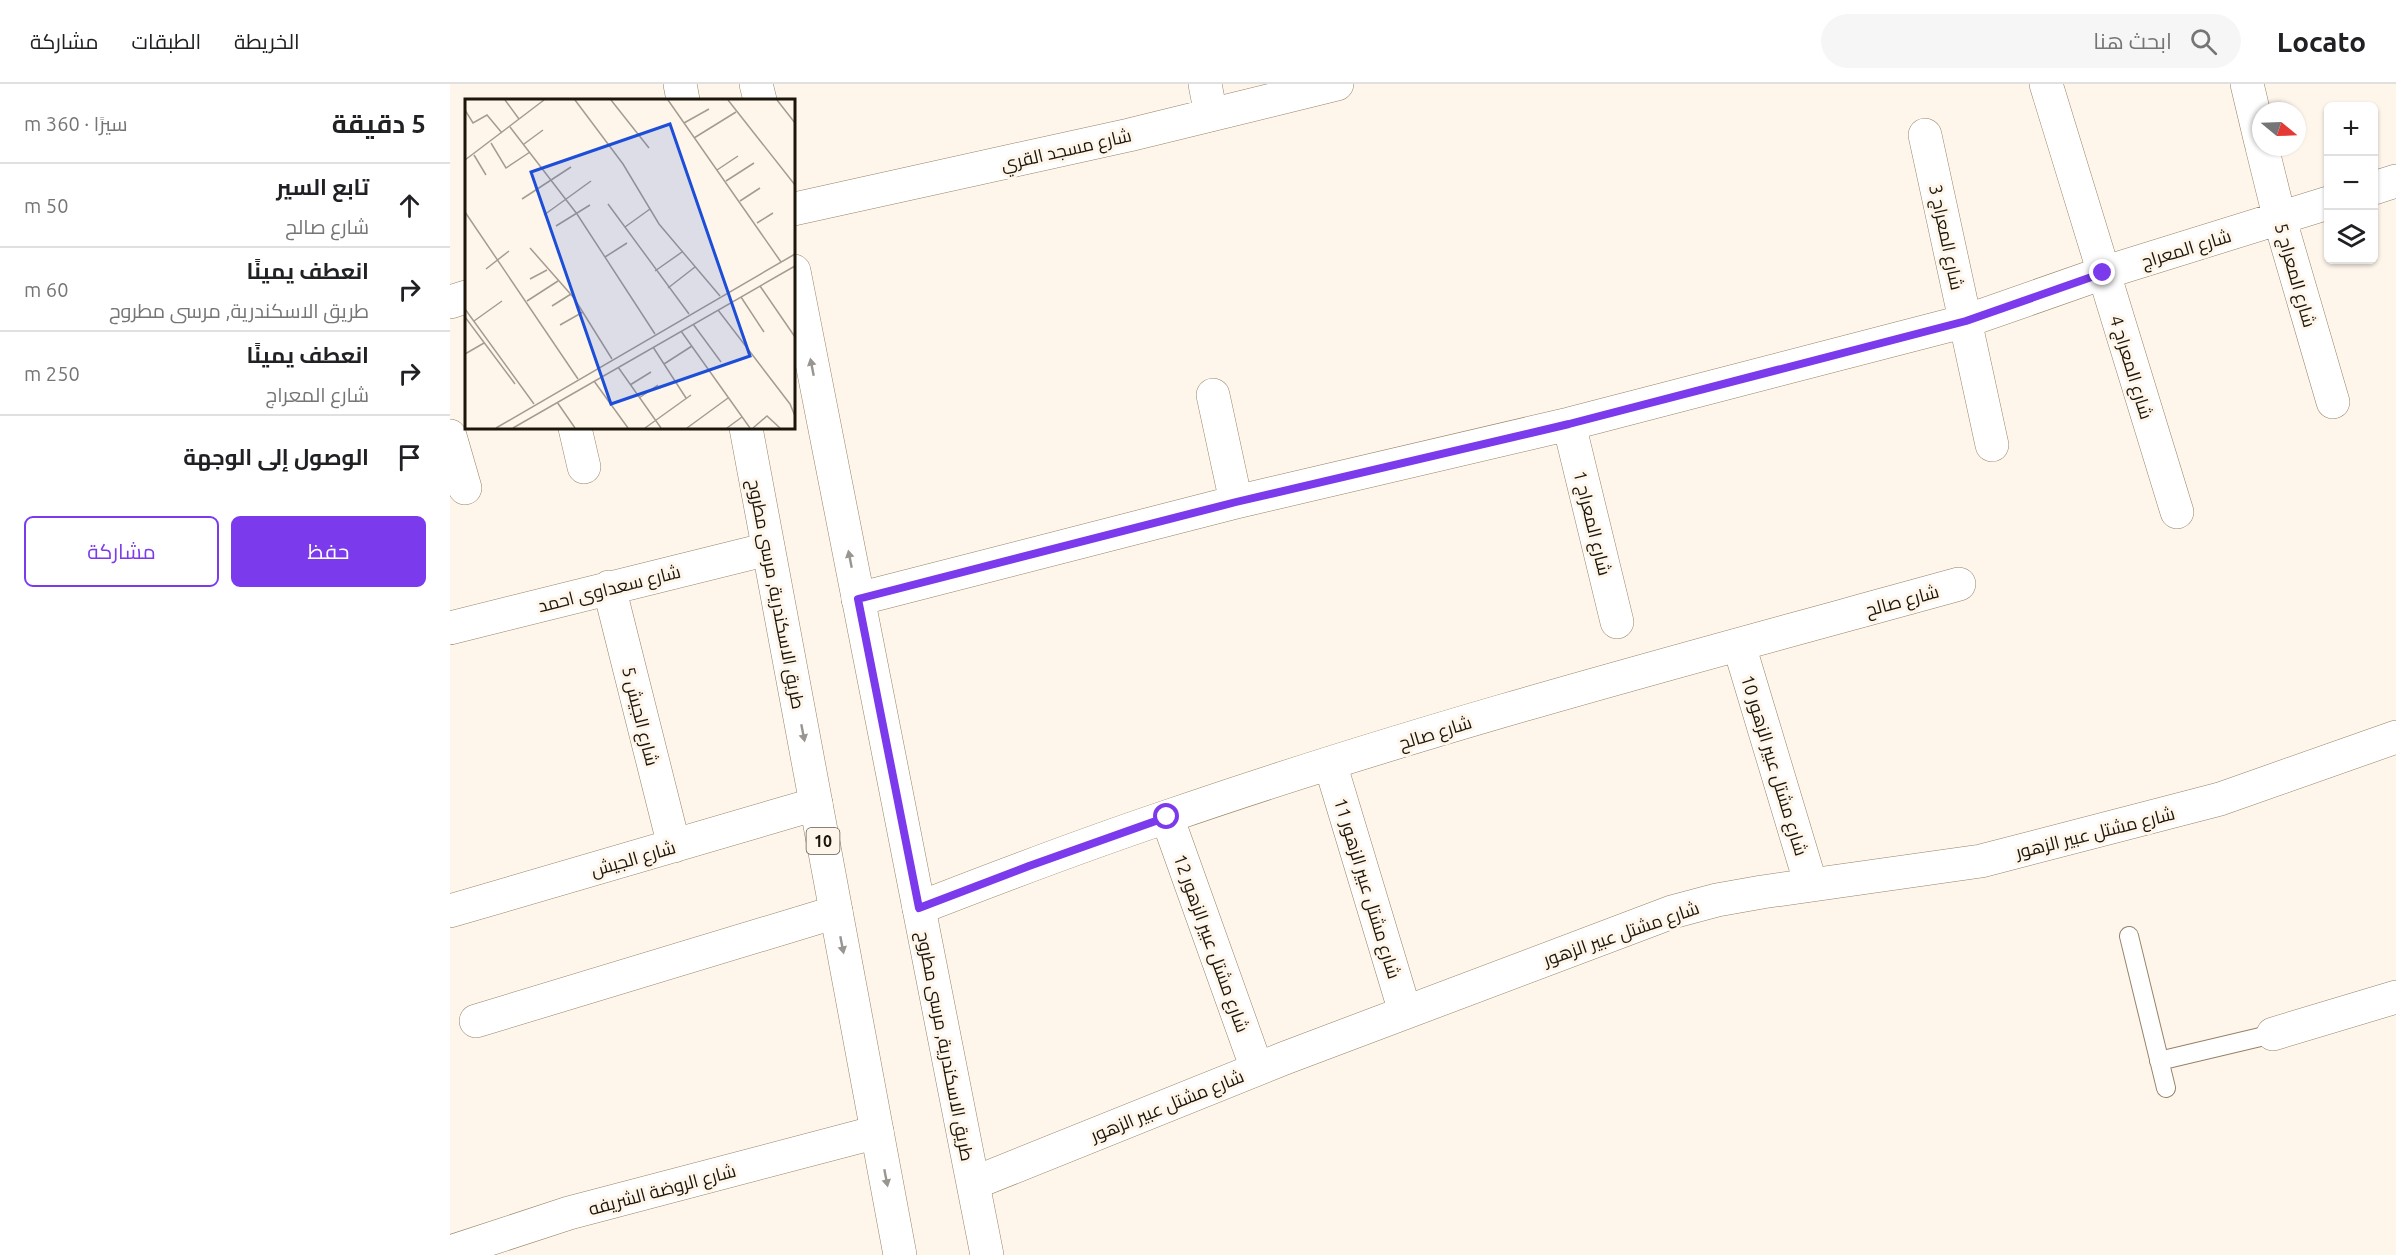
<!DOCTYPE html>
<html lang="ar">
<meta charset="utf-8">
<style>
body{margin:0;font-family:Ubuntu,Cairo,sans-serif;background:#f6f6f6;color:#202124;direction:rtl}
.controls{position:absolute;right:18px;top:18px;display:grid;overflow:hidden;border-radius:9px;box-shadow:0 2px 4px #0004}
.controls button{width:54px;height:54px;display:grid;place-items:center;padding:0;border:0;border-bottom:2px solid #e0e0e0;background:#fff;color:#202124;font:30px sans-serif}
.compass{position:absolute;left:1802px;top:18px;width:54px;height:54px;border-radius:50%;background:#fff;box-shadow:0 2px 4px #0004;rotate:109deg}
.stop{position:absolute;width:18px;height:18px;margin:-14px;border:4px solid #7c3aed;border-radius:50%;background:#fff}
.stop.end{background:#7c3aed;border-color:#fff;box-shadow:0 2px 6px #0008}
.list{margin:0;padding:0;list-style:none}
h2{display:flex;justify-content:space-between;align-items:center;height:78px;margin:0;padding:0 24px;font-size:26px}
h2 small{font-size:20px;font-weight:400;color:#757577}
.list li{display:grid;grid-template-columns:39px 1fr auto;gap:18px;align-items:center;box-sizing:border-box;height:84px;padding:0 24px;border-top:2px solid #e0e0e0}
.list b{display:block;font-size:22px;white-space:nowrap}
.list p{margin:0;font-size:20px;white-space:nowrap;color:#757577}
.list em{font-size:20px;font-style:normal;color:#757577}
.actions{display:flex;gap:12px;padding:18px 24px}
.actions a{flex:1;padding:14px 0;border:2px solid #7c3aed;border-radius:9px;text-align:center;font-size:21px;color:#7c3aed}
.actions .main{background:#7c3aed;color:#fff}
.icon{flex:none;width:33px;height:33px;fill:none;stroke:currentColor;stroke-width:2;stroke-linecap:round;stroke-linejoin:round}
.map{position:relative;flex:none;width:1946px;height:1171px;overflow:hidden;direction:ltr}
header{display:flex;align-items:center;gap:36px;box-sizing:border-box;height:84px;padding:0 30px;background:#fff;border-bottom:2px solid #e0e0e0}
header strong{font-size:28px}
nav{display:flex;gap:33px;margin-inline-start:auto;font-size:21px}
.search{width:420px;height:54px;background:#f6f6f6;display:flex;align-items:center;gap:15px;box-sizing:border-box;padding:0 21px;border-radius:33px;color:#757577;font-size:22px}
main{display:flex}
aside{flex:1;background:#fff}
.map>svg:first-child{display:block}
.lines{fill:none;stroke-linecap:round;stroke-linejoin:round}
.lane-casing{stroke:#958267;stroke-width:20}
.street-casing{stroke:#958267;stroke-width:34}
.primary-casing{stroke:#958267;stroke-width:34}
.lane{stroke:#fff;stroke-width:18}
.street{stroke:#fff;stroke-width:33}
.primary{stroke:#fff;stroke-width:33}
.oneway{fill:#999691}
.route{stroke:#7c3aed;stroke-width:8}
.labels{text-anchor:middle;dominant-baseline:central;stroke-width:6;stroke-linejoin:round;paint-order:stroke}
.shield{fill:#fff6eb;stroke:#60584e;stroke-width:1.5}
.shield-label{font-size:16px;font-weight:bold;fill:#1c150a}
.street-label{font-size:18px;fill:#1c150a;stroke:#fff6eb}
.inset-road{fill:none;stroke:#a49c91;stroke-width:1.5}
.view{fill:#1d4ed8;fill-opacity:0.15;stroke:#1d4ed8;stroke-width:3}
.inset-edge{fill:none;stroke:#1c150a;stroke-width:3}
</style>
<header>
<strong>Locato</strong>
<div class="search"><svg class="icon" aria-label="search" viewBox="0 0 24 24"><circle cx="10" cy="10" r="6"/><path d="M15 15l6 6"/></svg>ابحث هنا</div>
<nav><a>الخريطة</a><a>الطبقات</a><a>مشاركة</a></nav>
</header>
<main>
<div class="map">
<svg width="1946" height="1171" viewBox="0 0 1946 1171">
<rect width="100%" height="100%" fill="#fff6eb"/>
<g class="lines">
<g class="lane-casing">
<path id="lane" d="M1679,852L1716,1004
M1709,977L1823,950"/>
</g>
<g class="street-casing">
<path id="street" d="M755,0L761,31
M1596,0L1727,428
M1797,0L1811,59
M1475,51L1542,361
M1812,63L1830,136L1883,318
M1924,104L1946,97
M344,125L679,51L887,0
M0,218L16,213
M763,311L786,418
M1119,340L1167,538
M125,344L134,383
M0,352L15,404
M159,503L224,762
M408,515L786,418L1119,340L1516,237L1653,189L1878,119
M0,544L318,465
M1289,561L1361,801
M880,679L955,928
M717,733L807,985
M469,824C551,792 633,761 716,733C976,643 1244,573 1509,500
M0,827L366,720
M26,937L386,828
M1823,950L1946,913
M524,1099L835,974L1222,828L1267,816L1312,808L1531,777L1770,715L1946,653
M0,1168L119,1129L427,1048"/>
</g>
<g class="primary-casing">
<path id="primary" d="M230,0L233,16
M306,0L310,16
M344,187L537,1171
M296,344L450,1171"/>
</g>
<use href="#lane" class="lane"/>
<use href="#street" class="street"/>
<use href="#primary" class="primary"/>
</g>
<defs><path id="oneway-solid" d="M-6-.8H1V-3.2L6.5 0L1 3.2V.8H-6Z" transform="scale(1.5)"/></defs>
<g class="oneway">
<use href="#oneway-solid" transform="translate(362 283) rotate(-101)"/>
<use href="#oneway-solid" transform="translate(400 475) rotate(-101)"/>
<use href="#oneway-solid" transform="translate(353 649) rotate(79)"/>
<use href="#oneway-solid" transform="translate(392 861) rotate(79)"/>
<use href="#oneway-solid" transform="translate(436 1094) rotate(79)"/>
</g>
<g class="lines">
<path class="route" d="M717,733L579,782L469,824L408,515L786,418L1119,340L1516,237L1653,189"/>
</g>
<g class="labels">
<rect class="shield" x="356.5" y="744" width="33" height="26" rx="4.5"/>
<g class="shield-label">
<text x="373" y="757">10</text>
</g>
<g class="street-label">
<text transform="translate(616 65) rotate(-13)">شارع مسجد القري</text>
<text transform="translate(1497 153) rotate(78)">شارع المعراج 3</text>
<text transform="translate(1736 164) rotate(-17)">شارع المعراج</text>
<text transform="translate(1846 191) rotate(74)">شارع المعراج 5</text>
<text transform="translate(1682 283) rotate(73)">شارع المعراج 4</text>
<text transform="translate(1143 439) rotate(76)">شارع المعراج 1</text>
<text transform="translate(159 504) rotate(-14)">شارع سعداوى احمد</text>
<text transform="translate(327 510) rotate(79)">طريق الاسكندرية, مرسى مطروح</text>
<text transform="translate(1452 516) rotate(-15)">شارع صالح</text>
<text transform="translate(191 632) rotate(76)">شارع الجيش 5</text>
<text transform="translate(985 648) rotate(-17)">شارع صالح</text>
<text transform="translate(1325 681) rotate(73)">شارع مشتل عبير الزهور 10</text>
<text transform="translate(1645 748) rotate(-14)">شارع مشتل عبير الزهور</text>
<text transform="translate(183 774) rotate(-16)">شارع الجيش</text>
<text transform="translate(918 804) rotate(73)">شارع مشتل عبير الزهور 11</text>
<text transform="translate(1171 849) rotate(-19)">شارع مشتل عبير الزهور</text>
<text transform="translate(762 859) rotate(70)">شارع مشتل عبير الزهور 12</text>
<text transform="translate(496 962) rotate(79)">طريق الاسكندرية, مرسى مطروح</text>
<text transform="translate(717 1021) rotate(-22)">شارع مشتل عبير الزهور</text>
<text transform="translate(212 1105) rotate(-15)">شارع الروضة الشريفه</text>
</g>
</g>
<g transform="translate(15 15)">
<rect width="330" height="330" fill="#fff6eb"/>
<path class="inset-road" d="M40,1L54,20M110,1L158,65L194,125L255,197M146,1L184,49M203,1L316,163M263,1L330,86M312,1L330,24M0,11L8,24L22,16L37,34M219,24L244,10M45,28L112,115L190,235M229,39L271,13M26,44L41,69L65,53M59,45L78,31M9,56L21,76M0,61L79,1M252,71L273,57M261,82L289,64M57,100L106,68M275,102L295,89M143,105L224,215M0,113L113,280M79,116L126,82M292,124L308,114M91,127L125,106M160,128L185,110M65,149L109,199L147,260M140,158L162,144M21,170L44,152M190,172L217,153M65,180L82,171M295,187L330,238M203,189L230,168M276,198L299,233M62,202L93,182M87,207L106,195M0,210L69,305M253,211L325,305L330,317M0,218L50,285M9,222L37,202M228,225L256,263M95,226L118,213M216,232L285,329M188,248L221,299M0,255L19,244M199,265L227,247M153,268L196,329M129,282L163,329M165,286L186,273M174,299L193,286M92,303L110,329M31,329L330,155M48,329L330,167M180,329L226,296M222,329L263,299M262,329L277,318M288,329L302,317L315,329"/>
<path class="view" d="M205,25L285,257L146,305L66,73Z"/>
<rect width="330" height="330" class="inset-edge"/>
</g>
</svg>
<div class="controls">
<button>+</button>
<button>−</button>
<button><svg class="icon" aria-label="layers" viewBox="0 0 24 24"><path d="M12 4l9 5-9 5-9-5zM3 14l9 5 9-5"/></svg></button>
</div>
<svg class="compass" viewBox="-18 -18 36 36"><path d="M0-13l5 13h-10z" fill="#e53935"/><path d="M0 13l5-13h-10z" fill="#757577"/></svg>
<div class="stop" style="left:717px;top:733px"></div>
<div class="stop end" style="left:1653px;top:189px"></div>
</div>
<aside>
<h2>5 دقيقة<small>سيرًا · 360 m</small></h2>
<ul class="list">
<li><svg class="icon" aria-label="ahead" viewBox="0 0 24 24"><path d="M12 20V5M6 11l6-6 6 6"/></svg><div><b>تابع السير</b><p>شارع صالح</p></div><em>50 m</em></li>
<li><svg class="icon" aria-label="right" viewBox="0 0 24 24"><path d="M7 20v-9h11M14 6l5 5-5 5"/></svg><div><b>انعطف يمينًا</b><p>طريق الاسكندرية, مرسى مطروح</p></div><em>60 m</em></li>
<li><svg class="icon" aria-label="right" viewBox="0 0 24 24"><path d="M7 20v-9h11M14 6l5 5-5 5"/></svg><div><b>انعطف يمينًا</b><p>شارع المعراج</p></div><em>250 m</em></li>
<li><svg class="icon" aria-label="arrive" viewBox="0 0 24 24"><path d="M6 21V4h12l-3 4 3 4H6"/></svg><div><b>الوصول إلى الوجهة</b></div></li>
</ul>
<div class="actions"><a class="main">حفظ</a><a>مشاركة</a></div>
</aside>
</main>
